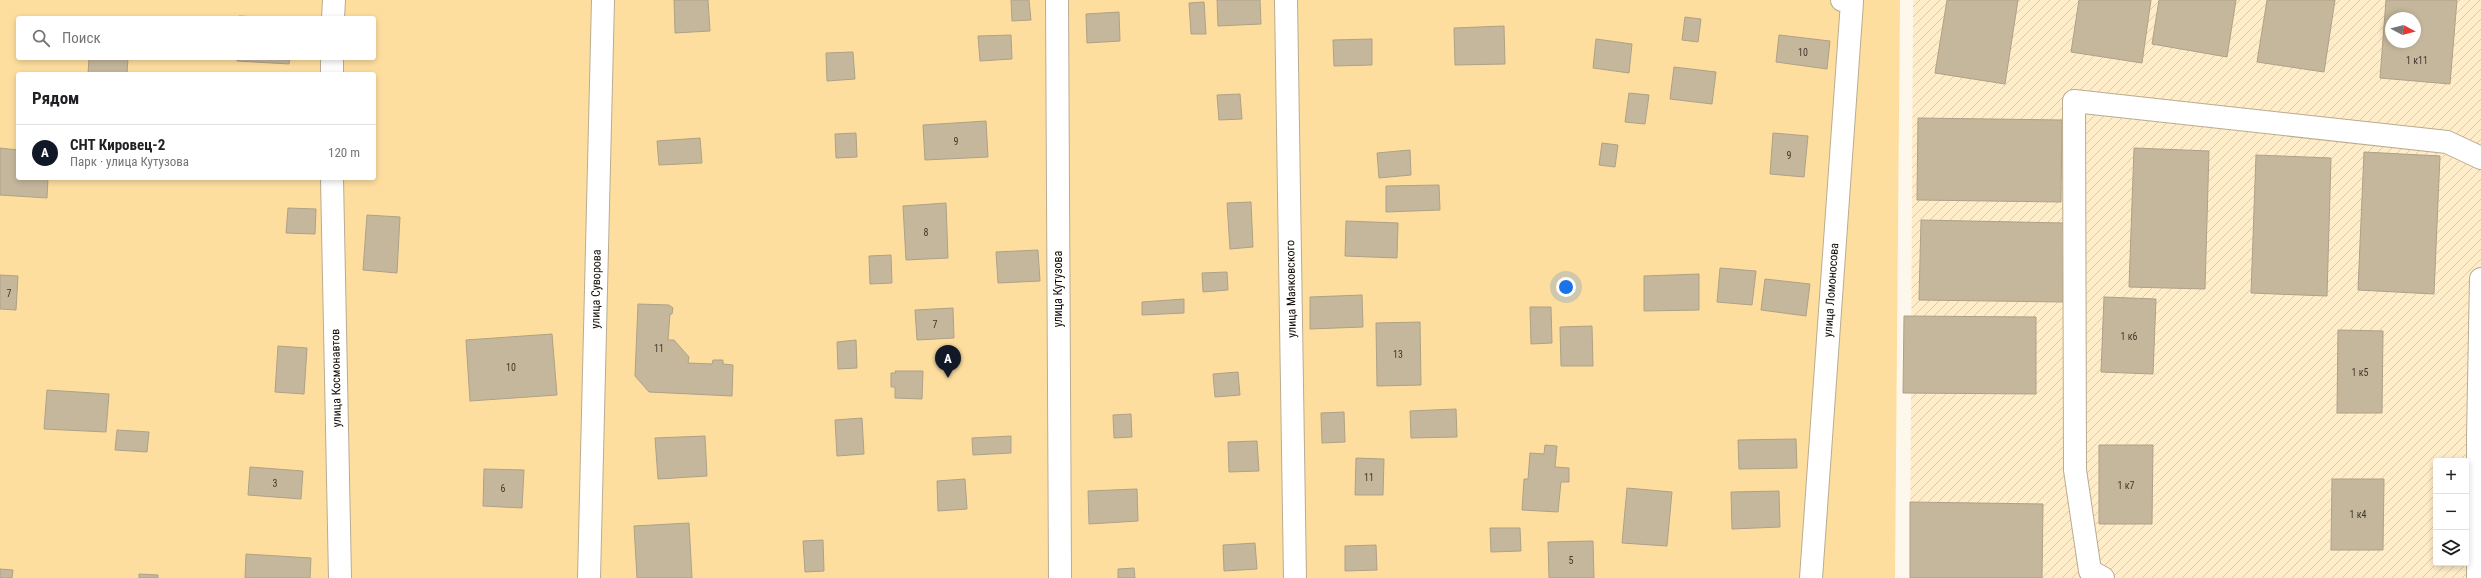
<!DOCTYPE html>
<html lang="ru">
<meta charset="utf-8">
<style>
body{margin:0;font-family:"Roboto Condensed",sans-serif;background:#f6f6f6;color:#202124}
.controls{position:absolute;right:12px;bottom:12px;display:grid;overflow:hidden;border-radius:4px;box-shadow:0 2px 6px #0003}
.controls button{width:36px;height:36px;display:grid;place-items:center;padding:0;border:0;border-bottom:1px solid #e0e0e0;background:#fff;color:#202124;font:20px sans-serif}
.compass{position:absolute;left:2385px;top:12px;width:36px;height:36px;border-radius:50%;background:#fff;box-shadow:0 2px 6px #0003;rotate:97deg}
.you{position:absolute;left:1566px;top:287px;width:14px;height:14px;margin:-10px;border:3px solid #fff;border-radius:50%;background:#1a73e8;box-shadow:0 0 0 6px #1a73e833}
.badge{display:grid;place-items:center;width:26px;height:26px;border-radius:50%;background:#111827;color:#fff;font-size:13px;font-weight:700}
.pin{position:absolute;translate:-50% -33px;filter:drop-shadow(0 1px 2px #0008)}
.pin::after{content:'';position:absolute;top:21px;width:14px;height:12px;background:inherit;clip-path:polygon(0 0,100% 0,50% 100%)}
.list{margin:0;padding:0;list-style:none}
h2{display:flex;justify-content:space-between;align-items:center;height:52px;margin:0;padding:0 16px;font-size:17px}
h2 small{font-size:13px;font-weight:400;color:#757577}
.list li{display:grid;grid-template-columns:26px 1fr auto;gap:12px;align-items:center;box-sizing:border-box;height:56px;padding:0 16px;border-top:1px solid #e0e0e0}
.list b{display:block;font-size:15px;white-space:nowrap}
.list p{margin:0;font-size:13px;white-space:nowrap;color:#757577}
.list em{font-size:13px;font-style:normal;color:#757577}
.icon{flex:none;width:22px;height:22px;fill:none;stroke:currentColor;stroke-width:2;stroke-linecap:round;stroke-linejoin:round}
.map{position:relative;flex:none;width:2481px;height:578px;overflow:hidden}
.search{position:absolute;background:#fff;box-shadow:0 2px 6px #0003;left:16px;top:16px;width:360px;height:44px;display:flex;align-items:center;gap:10px;box-sizing:border-box;padding:0 14px;border-radius:4px;color:#757577;font-size:15px}
.panel{position:absolute;background:#fff;box-shadow:0 2px 6px #0003;left:16px;top:72px;width:360px;height:108px;border-radius:4px}
.map>svg:first-child{display:block}
.industrial{fill:url(#industrial-furrows);fill-rule:evenodd}
.garden{fill:#fede9f;fill-rule:evenodd}
.building{fill:#c5b79c;stroke:#afa187;fill-rule:evenodd}
.lines{fill:none;stroke-linecap:round;stroke-linejoin:round}
.minor-casing{stroke:#baac91;stroke-width:24}
.minor{stroke:#fff;stroke-width:22}
.labels{text-anchor:middle;dominant-baseline:central;stroke-width:3.5;stroke-linejoin:round;paint-order:stroke}
.number-label{font-size:10px;fill:#3f382b}
.street-label{font-size:12px;fill:#120d05;stroke:#fff}
</style>
<div class="map">
<svg width="2481" height="578" viewBox="0 0 2481 578">
<defs>
<pattern id="industrial-furrows" width="10" height="10" patternUnits="userSpaceOnUse"><rect width="10" height="10" fill="#ffecc9"/><path d="M-1 1l2-2M0 10L10 0M9 11l2-2" fill="none" stroke="#dac9ab"/></pattern>
</defs>
<rect width="100%" height="100%" fill="#fef8ec"/>
<path class="industrial" d="M1913,0H2481V578H1910ZM2391,18H2415V42H2391ZM2436,461H2466V563H2436Z"/>
<path class="garden" d="M0,0H1900L1895,578H0ZM18,18H374V58H18ZM18,74H374V178H18Z"/>
<path class="building" d="M674,0H708L710,31L675,33Z
M1011,0H1029L1031,20L1012,21Z
M1217,0H1260L1261,24L1218,26Z
M1947,0H2018L2005,84L1935,73Z
M2079,0H2151L2142,63L2071,52Z
M2159,0H2236L2227,57L2152,44Z
M2267,0H2335L2324,72L2257,62Z
M2386,0H2457L2450,84L2380,78ZM2391,18H2415V42H2391Z
M1204,2L1206,34H1191L1189,3Z
M1119,12L1120,41L1087,43L1086,14Z
M239,16L278,18H239Z
M1685,17L1701,19L1698,42L1682,40Z
M1504,26L1505,64L1455,65L1454,28Z
M1011,35L1012,59L980,61L978,36Z
M1779,35L1830,41L1827,69L1776,62Z
M1372,39V65L1334,66L1333,40Z
M1596,39L1632,44L1629,73L1593,68Z
M853,52L855,79L827,81L826,53Z
M89,58H128L127,74H88Z
M237,58H290L289,64L237,61Z
M1674,67L1716,72L1712,104L1670,99Z
M1629,93L1649,95L1645,124L1625,122Z
M1240,94L1242,119L1219,120L1217,95Z
M1918,118L2062,120L2061,202L1917,200Z
M986,121L988,157L925,160L923,125Z
M856,133L857,157L836,158L835,134Z
M1773,133L1808,136L1804,177L1770,174Z
M700,138L702,163L659,165L657,141Z
M1602,143L1618,145L1615,167L1599,165Z
M0,148L18,150V178H48L47,198L0,195Z
M2134,148L2209,151L2205,289L2129,287Z
M1410,150L1411,175L1379,178L1377,153Z
M2364,152L2440,156L2434,294L2358,290Z
M2256,155L2331,158L2327,296L2251,293Z
M1439,185L1440,210L1386,212V186Z
M1251,202L1253,247L1230,249L1227,203Z
M946,203L948,258L906,260L903,206Z
M288,208L316,209L315,234L286,233Z
M367,215L400,217L397,273L363,270Z
M1921,220L2064,223L2063,302L1919,300Z
M1346,221L1398,223L1397,258L1345,256Z
M1038,250L1040,281L998,283L996,252Z
M891,255L892,283L870,284L869,256Z
M1720,268L1756,271L1752,305L1717,302Z
M1227,272L1228,290L1203,292L1202,273Z
M1699,274V310L1644,311V276Z
M0,275L18,276L16,310L0,309Z
M1765,279L1810,284L1806,316L1761,310Z
M1362,295L1363,327L1310,329V297Z
M2104,297L2156,299L2153,374L2101,372Z
M1184,299V313L1142,315V302Z
M638,304L669,305L673,308L672,314H670L668,340H674L689,357L688,363L712,364L713,360H723V364L733,365L732,396L649,392L635,376Z
M1530,307H1551L1552,343L1531,344Z
M953,308L954,338L917,340L915,310Z
M1904,316L2036,317V394L1903,393Z
M1420,322L1421,385L1377,386L1376,323Z
M1592,326L1593,366H1561L1560,327Z
M2338,330L2383,331L2382,413H2337Z
M552,334L557,395L470,401L466,340Z
M856,340L857,368L838,369L837,342Z
M278,346L307,348L304,394L275,392Z
M895,371H923L922,399L895,398V387H891V373H896Z
M1238,372L1240,395L1215,397L1213,374Z
M47,390L109,394L106,432L44,429Z
M1456,409L1457,437L1411,438L1410,411Z
M1344,412L1345,442L1322,443L1321,413Z
M1131,414L1132,437L1114,438L1113,415Z
M862,418L864,454L837,456L835,420Z
M117,430L149,432L147,452L115,450Z
M705,436L707,476L658,479L655,438Z
M1011,436V453L973,455L972,438Z
M1796,439L1797,468L1739,469L1738,440Z
M1257,441L1259,471L1229,472L1228,442Z
M1545,445L1557,446L1555,467L1569,468V482H1561L1558,512L1522,510L1524,479H1528L1530,453L1544,454Z
M2099,445H2153L2152,524H2099Z
M1356,458L1384,459L1383,495H1355Z
M250,467L303,471L301,499L248,495Z
M484,469L524,470L522,508L483,506Z
M965,479L967,509L938,511L937,481Z
M2332,479H2384L2383,550H2331Z
M1627,488L1672,492L1667,546L1622,543Z
M1137,489L1138,521L1089,524L1088,491Z
M1779,491L1780,527L1732,529L1731,492Z
M1910,502L2043,504L2042,578H1910Z
M689,523L692,578H637L634,526Z
M1490,528H1520L1521,551L1491,552Z
M823,540L824,571L805,572L803,541Z
M1593,541L1594,578H1549L1548,542Z
M1255,543L1257,569L1224,571L1223,545Z
M1376,545L1377,570L1345,571V546Z
M246,554L311,558L310,578H245Z
M1134,568L1135,578H1118V569Z
M0,569L13,570L12,578H0Z
M139,574L158,575V578H139Z"/>
<g class="lines">
<g class="minor-casing">
<path id="minor" d="M1057,0L1060,578
M1286,0L1295,578
M333,18L334,0
M332,74V58
M332,178L340,578
M589,578L603,0
M1811,578L1852,2L1842,0
M2103,578L2090,571L2075,470L2074,101L2447,142L2481,158
M2478,578V437L2481,279"/>
</g>
<use href="#minor" class="minor"/>
</g>
<g class="labels">
<g class="number-label">
<text x="1803" y="52">10</text>
<text x="2417" y="60">1 к11</text>
<text x="956" y="141">9</text>
<text x="1789" y="155">9</text>
<text x="926" y="232">8</text>
<text x="9" y="293">7</text>
<text x="935" y="324">7</text>
<text x="2129" y="336">1 к6</text>
<text x="659" y="348">11</text>
<text x="1398" y="354">13</text>
<text x="511" y="367">10</text>
<text x="2360" y="372">1 к5</text>
<text x="1369" y="477">11</text>
<text x="275" y="483">3</text>
<text x="2126" y="485">1 к7</text>
<text x="503" y="488">6</text>
<text x="2358" y="514">1 к4</text>
<text x="1571" y="560">5</text>
</g>
<g class="street-label">
<text transform="translate(596 289) rotate(-89)">улица Суворова</text>
<text transform="translate(1058 289) rotate(-90)">улица Кутузова</text>
<text transform="translate(1291 289) rotate(-91)">улица Маяковского</text>
<text transform="translate(1831 290) rotate(-86)">улица Ломоносова</text>
<text transform="translate(336 378) rotate(-91)">улица Космонавтов</text>
</g>
</g>
</svg>
<div class="controls">
<button>+</button>
<button>−</button>
<button><svg class="icon" aria-label="layers" viewBox="0 0 24 24"><path d="M12 4l9 5-9 5-9-5zM3 14l9 5 9-5"/></svg></button>
</div>
<svg class="compass" viewBox="-18 -18 36 36"><path d="M0-13l5 13h-10z" fill="#e53935"/><path d="M0 13l5-13h-10z" fill="#757577"/></svg>
<div class="you"></div>
<div class="pin badge" style="left:948px;top:378px">A</div>
<div class="search"><svg class="icon" aria-label="search" viewBox="0 0 24 24"><circle cx="10" cy="10" r="6"/><path d="M15 15l6 6"/></svg>Поиск</div>
<section class="panel">
<h2>Рядом<small></small></h2>
<ul class="list">
<li><span class="badge">A</span><div><b>СНТ Кировец-2</b><p>Парк · улица Кутузова</p></div><em>120 m</em></li>
</ul>
</section>
</div>
